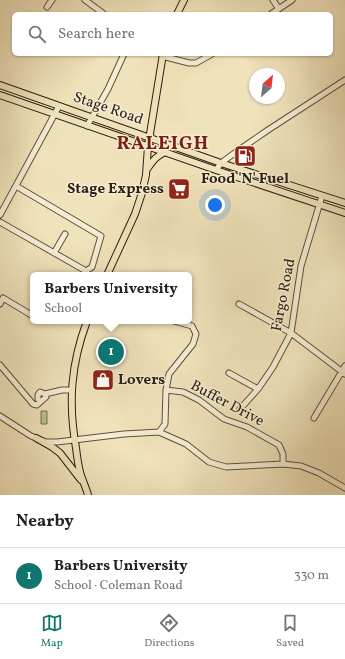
<!DOCTYPE html>
<meta charset="utf-8">
<style>
body{margin:0;font-family:Vollkorn,serif;background:#f6f6f6;color:#202124}
.compass{position:absolute;left:249px;top:68px;width:36px;height:36px;border-radius:50%;background:#fff;box-shadow:0 1px 3px #0004;rotate:28deg}
.you{position:absolute;left:215px;top:205px;width:14px;height:14px;margin:-10px;border:3px solid #fff;border-radius:50%;background:#1a73e8;box-shadow:0 0 0 6px #1a73e833}
.badge{display:grid;place-items:center;width:26px;height:26px;border-radius:50%;background:#0f766e;color:#fff;font-size:13px;font-weight:700}
.pin{position:absolute;translate:-50% -50%;border:2px solid #fff;box-shadow:0 1px 4px #0006}
.popup{position:absolute;left:30px;top:272px;width:162px;height:52px;box-sizing:border-box;display:grid;place-content:center;border-radius:6px;background:#fff;filter:drop-shadow(0 1px 3px #0005);font-size:13px;white-space:nowrap;color:#757577}
.popup b{font-size:15px;color:#202124}
.popup::after{content:'';position:absolute;left:50%;top:100%;margin-left:-8px;border:8px solid transparent;border-top-color:#fff}
.list{margin:0;padding:0;list-style:none}
h2{display:flex;justify-content:space-between;align-items:center;height:52px;margin:0;padding:0 16px;font-size:17px}
h2 small{font-size:13px;font-weight:400;color:#757577}
.list li{display:grid;grid-template-columns:26px 1fr auto;gap:12px;align-items:center;box-sizing:border-box;height:56px;padding:0 16px;border-top:1px solid #e0e0e0}
.list b{display:block;font-size:15px;white-space:nowrap}
.list p{margin:0;font-size:13px;white-space:nowrap;color:#757577}
.list em{font-size:13px;font-style:normal;color:#757577}
.icon{flex:none;width:22px;height:22px;fill:none;stroke:currentColor;stroke-width:2;stroke-linecap:round;stroke-linejoin:round}
.map{position:relative;flex:none;width:345px;height:495px;overflow:hidden}
.search{position:absolute;background:#fff;box-shadow:0 1px 3px #0004;left:12px;right:12px;top:12px;height:44px;display:flex;align-items:center;gap:10px;box-sizing:border-box;padding:0 14px;border-radius:6px;color:#757577;font-size:15px}
.sheet{height:108px;background:#fff}
nav{display:flex;justify-content:space-around;align-items:center;box-sizing:border-box;height:56px;border-top:1px solid #e0e0e0;background:#fff;font-size:11px;color:#757577}
nav a{display:grid;justify-items:center;gap:2px}
nav .on{color:#0f766e}
.map>svg:first-child{display:block}
.pitch{fill:#bac390;stroke:#747152}
.lines{fill:none;stroke-linecap:round;stroke-linejoin:round}
.minor-casing{stroke:#5e503e;stroke-width:7}
.major-casing{stroke:#2d1f15;stroke-width:8}
.minor{stroke:#f5ecd2;stroke-width:5}
.major{stroke:#f0e2ba;stroke-width:6}
.labels{text-anchor:middle;dominant-baseline:central;stroke-width:3;stroke-linejoin:round;paint-order:stroke}
.street-label{font-size:15px;fill:#2d1f15;stroke:#f5ecd2}
.poi-label{font-size:15px;font-weight:bold;fill:#2d1f15;stroke:#f5ecd2}
.district-label{font-size:19px;font-weight:bold;letter-spacing:1px;fill:#7a1f14;stroke:#f5ecd2}
</style>
<div class="map">
<svg width="345" height="495" viewBox="0 0 345 495">
<rect width="100%" height="100%" fill="#f0e2ba"/>
<filter id="stains"><feTurbulence type="fractalNoise" baseFrequency=".005" numOctaves="4"/><feColorMatrix values="0 0 0 0 .2 0 0 0 0 .09 0 0 0 0 .02 0 0 0 .5 -.17"/></filter>
<radialGradient id="worn" r=".72"><stop offset=".6" stop-color="#630" stop-opacity="0"/><stop offset="1" stop-color="#630" stop-opacity=".3"/></radialGradient>
<path class="pitch" d="M41,411H47V424H41Z"/>
<g class="lines">
<g class="minor-casing">
<path id="minor" d="M85,0L104,14
M273,0L279,9
M47,7L52,0
M271,14L292,0
M162,56L189,63H196L212,54
M87,126L108,89L124,54
M216,170L221,163L236,152L268,130L345,80
M0,215L59,106
M0,222L86,271L92,267L101,236L16,186
M54,253L65,234
M0,304L3,298L33,316
M239,304L291,333L345,374
M0,365L33,404L37,405L46,397L45,394
M229,373L258,389
M166,390L183,392L199,400L224,419L247,427L279,445L283,454V464
M38,399V395L40,392L45,394L62,390H72
M240,409L258,389L273,367L291,333L301,266L322,196
M0,416L31,436L46,442H57L124,434L159,432L186,444L209,462L226,467L283,464L301,466L319,473L345,488
M314,418L345,366
M159,432L165,424L166,390L169,374L193,344L196,334L192,326L174,321"/>
</g>
<g class="major-casing">
<path id="major" d="M177,14L184,0
M0,85L221,163L345,203
M0,95L216,170L345,213
M147,169C153,161 156,156 165,152
M107,275L135,214L142,193L146,175L148,146L163,54
M87,321C71,364 68,402 76,448C77,456 78,464 80,472C82,480 86,487 88,495
M36,438L52,447L60,453L81,480"/>
</g>
<use href="#minor" class="minor"/>
<use href="#major" class="major"/>
</g>
<defs>
<g id="fuel-square" transform="scale(1.15)"><rect x="-9" y="-9" width="18" height="18" rx="4" fill="#8f2418" stroke="#f5ecd2"/><path d="M-5.5-6h7V0h2V4h1.3V-2.5L3-4.5l.8-.8L6-3V5H2.5V1h-1V6h-7ZM-4.2-4.7v3.2H.2V-4.7Z" fill="#fff"/></g>
<g id="supermarket-square" transform="scale(1.15)"><rect x="-9" y="-9" width="18" height="18" rx="4" fill="#8f2418" stroke="#f5ecd2"/><path d="M-6-5.5h2.5l.6 2H6L4.5 2H-2.5L-4.4-4H-6ZM-1.5 3.2a1.3 1.3 0 1 0 .1 0ZM3 3.2a1.3 1.3 0 1 0 .1 0Z" fill="#fff"/></g>
<g id="shop-square" transform="scale(1.15)"><rect x="-9" y="-9" width="18" height="18" rx="4" fill="#8f2418" stroke="#f5ecd2"/><path d="M-5-2.5h2.3a2.7 3.5 0 0 1 5.4 0H5L5.5 6h-11ZM-1.5-2.5h3a1.5 2.3 0 0 0-3 0Z" fill="#fff"/></g>
</defs>
<g fill-rule="evenodd">
<use href="#fuel-square" x="245" y="156"/>
<use href="#supermarket-square" x="179" y="189"/>
<use href="#shop-square" x="103" y="380"/>
</g>
<g class="labels">
<g class="street-label">
<text transform="translate(108 109) rotate(19)">Stage Road</text>
<text transform="translate(284 295) rotate(-79)">Fargo Road</text>
<text transform="translate(227 404) rotate(28)">Buffer Drive</text>
</g>
<g class="poi-label">
<text x="245" y="179">Food 'N' Fuel</text>
<text x="164" y="189" text-anchor="end">Stage Express</text>
<text x="118" y="380" text-anchor="start">Lovers</text>
</g>
<g class="district-label">
<text x="163" y="144">RALEIGH</text>
</g>
</g>
<rect width="100%" height="100%" filter="url(#stains)"/>
<rect width="100%" height="100%" fill="url(#worn)"/>
</svg>
<svg class="compass" viewBox="-18 -18 36 36"><path d="M0-13l5 13h-10z" fill="#e53935"/><path d="M0 13l5-13h-10z" fill="#757577"/></svg>
<div class="you"></div>
<div class="pin badge" style="left:111px;top:352px">1</div>
<div class="popup"><b>Barbers University</b>School</div>
<div class="search"><svg class="icon" aria-label="search" viewBox="0 0 24 24"><circle cx="10" cy="10" r="6"/><path d="M15 15l6 6"/></svg>Search here</div>
</div>
<section class="sheet">
<h2>Nearby<small></small></h2>
<ul class="list">
<li><span class="badge">1</span><div><b>Barbers University</b><p>School · Coleman Road</p></div><em>330 m</em></li>
</ul>
</section>
<nav>
<a class="on"><svg class="icon" aria-label="map" viewBox="0 0 24 24"><path d="M3 6l6-2 6 2 6-2v14l-6 2-6-2-6 2zM9 4v14M15 6v14"/></svg>Map</a>
<a><svg class="icon" aria-label="directions" viewBox="0 0 24 24"><path d="M12 3l9 9-9 9-9-9zM9 14v-3h6M13 9l2 2-2 2"/></svg>Directions</a>
<a><svg class="icon" aria-label="saved" viewBox="0 0 24 24"><path d="M7 4h10v16l-5-4-5 4z"/></svg>Saved</a>
</nav>
